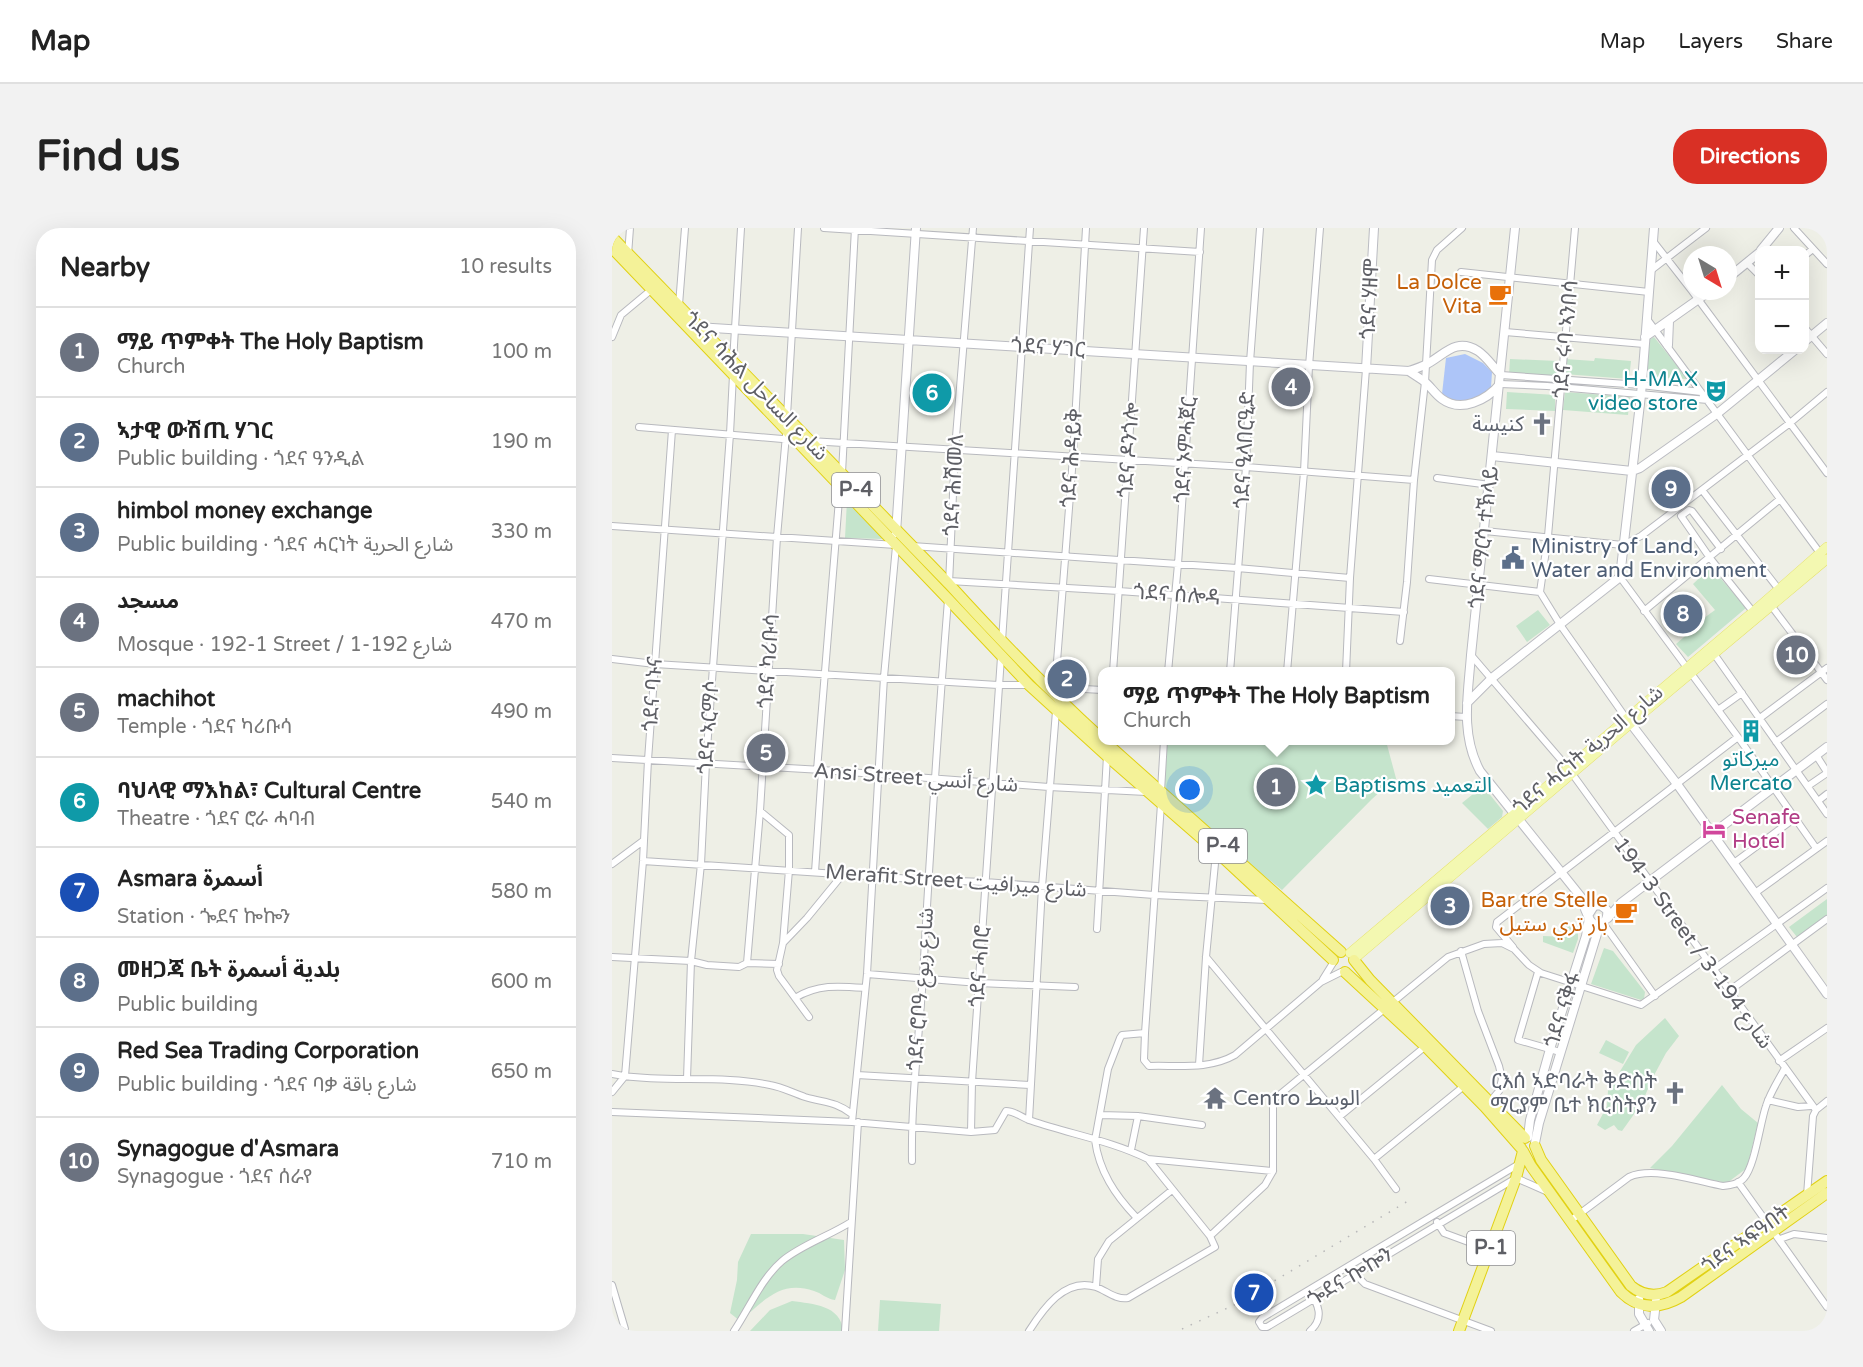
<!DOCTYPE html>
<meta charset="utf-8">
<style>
body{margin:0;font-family:"Varela Round","Noto Sans Arabic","Noto Sans Ethiopic",sans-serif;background:#f2f2f2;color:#222}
.controls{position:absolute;right:18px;top:18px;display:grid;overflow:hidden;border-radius:12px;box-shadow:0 6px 24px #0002}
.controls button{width:54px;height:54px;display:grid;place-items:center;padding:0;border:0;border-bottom:2px solid #e0e0e0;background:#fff;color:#222;font:30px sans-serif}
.compass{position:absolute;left:1071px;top:18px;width:54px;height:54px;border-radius:50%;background:#fff;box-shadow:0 6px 24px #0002;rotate:142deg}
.you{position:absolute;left:578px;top:562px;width:21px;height:21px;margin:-15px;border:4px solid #fff;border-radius:50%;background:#1a73e8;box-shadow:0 0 0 9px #1a73e833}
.badge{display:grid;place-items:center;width:39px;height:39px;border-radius:50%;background:#d93025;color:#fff;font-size:20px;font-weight:700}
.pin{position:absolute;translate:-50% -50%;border:3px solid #fff;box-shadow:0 2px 6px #0006}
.popup{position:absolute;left:486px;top:439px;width:357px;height:78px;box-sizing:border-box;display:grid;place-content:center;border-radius:12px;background:#fff;filter:drop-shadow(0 2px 4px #0005);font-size:20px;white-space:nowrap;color:#767676}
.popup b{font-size:22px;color:#222}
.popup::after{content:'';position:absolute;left:50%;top:100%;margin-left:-12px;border:12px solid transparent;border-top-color:#fff}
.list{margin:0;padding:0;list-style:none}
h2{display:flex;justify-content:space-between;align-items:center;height:78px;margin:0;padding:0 24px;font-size:26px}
h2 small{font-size:20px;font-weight:400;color:#767676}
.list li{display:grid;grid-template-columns:39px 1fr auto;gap:18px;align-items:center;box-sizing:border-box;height:90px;padding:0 24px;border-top:2px solid #e0e0e0}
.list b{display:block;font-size:22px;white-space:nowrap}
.list p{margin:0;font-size:20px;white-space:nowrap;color:#767676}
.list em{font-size:20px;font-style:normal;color:#767676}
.map{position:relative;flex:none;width:1215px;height:1103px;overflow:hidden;border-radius:24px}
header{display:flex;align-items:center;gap:36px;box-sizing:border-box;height:84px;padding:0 30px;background:#fff;border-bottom:2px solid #e0e0e0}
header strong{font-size:28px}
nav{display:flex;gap:33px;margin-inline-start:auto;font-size:21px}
.intro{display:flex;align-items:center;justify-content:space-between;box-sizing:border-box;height:144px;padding:0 36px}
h1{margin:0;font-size:42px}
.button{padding:15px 27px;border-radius:24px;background:#d93025;color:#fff;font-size:21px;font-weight:700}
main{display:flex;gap:36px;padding:0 36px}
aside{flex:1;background:#fff;border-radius:24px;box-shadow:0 6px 24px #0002}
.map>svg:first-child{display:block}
.green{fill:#c5e4cc}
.water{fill:#adc5f8}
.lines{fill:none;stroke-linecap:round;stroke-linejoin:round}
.street-casing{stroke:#b8b9be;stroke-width:8}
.secondary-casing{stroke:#bbbcc2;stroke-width:10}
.primary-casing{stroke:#e5e068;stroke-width:10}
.highway-casing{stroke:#e1d114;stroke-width:12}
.street{stroke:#fff;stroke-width:6}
.secondary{stroke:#fff;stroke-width:8}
.primary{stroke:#f3f8b1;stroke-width:9}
.highway{stroke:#f4f298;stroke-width:10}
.rail{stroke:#b8b8b9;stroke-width:1.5;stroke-dasharray:1.5 8;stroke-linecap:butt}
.labels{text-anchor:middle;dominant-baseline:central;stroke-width:4.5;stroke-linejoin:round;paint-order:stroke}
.shield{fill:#fff;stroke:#8e8f93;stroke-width:1.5}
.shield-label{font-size:20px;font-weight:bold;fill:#5e5f65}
.food-label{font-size:21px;fill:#c56008;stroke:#fff;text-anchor:end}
.street-label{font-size:21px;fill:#5e5f65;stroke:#fff}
.culture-label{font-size:21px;fill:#0d838f;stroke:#fff;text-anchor:end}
.worship-label{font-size:21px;fill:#5b616d;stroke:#fff;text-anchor:end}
.service-label{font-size:21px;fill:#4e5e75;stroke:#fff;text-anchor:start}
.hotel-label{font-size:21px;fill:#b23c85;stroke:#fff;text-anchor:start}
</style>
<header>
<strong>Map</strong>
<nav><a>Map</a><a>Layers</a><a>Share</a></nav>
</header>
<div class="intro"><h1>Find us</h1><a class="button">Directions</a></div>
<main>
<aside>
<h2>Nearby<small>10 results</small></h2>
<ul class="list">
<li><span class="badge" style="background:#6b7280">1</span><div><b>ማይ ጥምቀት The Holy Baptism</b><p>Church</p></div><em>100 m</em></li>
<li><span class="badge" style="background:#5c6f8a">2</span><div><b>ኣታዊ ውሽጢ ሃገር</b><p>Public building · ጎደና ዓንዲል</p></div><em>190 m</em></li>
<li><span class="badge" style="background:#5c6f8a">3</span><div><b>himbol money exchange</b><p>Public building · ጎደና ሓርነት شارع الحرية</p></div><em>330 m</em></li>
<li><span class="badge" style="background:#6b7280">4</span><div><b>مسجد</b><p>Mosque · 192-1 Street / شارع 192-1</p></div><em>470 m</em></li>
<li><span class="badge" style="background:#6b7280">5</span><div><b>machihot</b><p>Temple · ጎደና ካሪቡሳ</p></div><em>490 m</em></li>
<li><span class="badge" style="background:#0f9aa8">6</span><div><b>ባህላዊ ማእከል፣ Cultural Centre</b><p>Theatre · ጎደና ሮራ ሓባብ</p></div><em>540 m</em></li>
<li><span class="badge" style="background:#1a4fb4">7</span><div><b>Asmara أسمرة</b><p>Station · ጐደና ኰኰን</p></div><em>580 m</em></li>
<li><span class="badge" style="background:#5c6f8a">8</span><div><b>መዘጋጃ ቤት بلدية أسمرة</b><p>Public building</p></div><em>600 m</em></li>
<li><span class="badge" style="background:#5c6f8a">9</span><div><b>Red Sea Trading Corporation</b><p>Public building · ጎደና ባቃ شارع باقة</p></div><em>650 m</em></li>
<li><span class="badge" style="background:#6b7280">10</span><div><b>Synagogue d'Asmara</b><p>Synagogue · ጎደና ሰራየ</p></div><em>710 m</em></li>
</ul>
</aside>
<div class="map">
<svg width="1215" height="1103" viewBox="0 0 1215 1103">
<rect width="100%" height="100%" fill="#eeefe6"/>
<path class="green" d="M1042,109L1075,150V151L1034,149L1037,112Z
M983,130L1019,133L1017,151L952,146L953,131L982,133Z
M898,131L946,133L945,149L897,147Z
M895,164L943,167V183L894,181Z
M953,164L1018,169L1016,187L951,182Z
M235,272L271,311L233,310Z
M1099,339L1134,380L1076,429L1064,416L1079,403L1077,401L1103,382L1081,356Z
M926,382L938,397L915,414L904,398Z
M553,512L774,513L785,554L770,562L760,571L670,662L549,564Z
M871,558L891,583L890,589L876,601L850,575Z
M1215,671V687L1185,709L1177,699Z
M954,698L966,699V711L961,725L931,714V708L955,709Z
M992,720L1001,723L1033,764L1032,771L1029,772L979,756Z
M1053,790L1067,808L1054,825L1040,851L1030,875L1010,903L1006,902L1002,897L993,902L985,897L995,878L996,863L1024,817Z
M994,812L1017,824L1011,836L987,825Z
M1110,857L1129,881L1146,895L1135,940L1115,955L1038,940L1060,918Z
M139,1006H191L232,1012L233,1042L223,1072C215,1071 209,1065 202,1063C168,1051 151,1074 128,1093L118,1085L125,1052L126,1034Z
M268,1072L329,1076L327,1103H266Z
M180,1073C201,1076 229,1077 231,1103H138L158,1082Z"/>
<path class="water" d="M853,126L871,135L880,144L879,160C861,173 850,180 830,166L834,130Z"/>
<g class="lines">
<g class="street-casing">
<path id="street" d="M212,0L588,24
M1182,0L1215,36
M1041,13L1080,63
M16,27L18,0
M1192,28L1201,21
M1135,35L1148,48
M1038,43L1094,0
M849,44L1037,64
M1080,63L1215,245
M67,77L73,0
M1035,91L1208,325
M1192,99L1215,126
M893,104L1032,116
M0,109L9,87L39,62
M121,134L129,0
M889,147L1029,157L1089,164
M888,156L935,158L1096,172
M175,188L186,0
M27,199L182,212
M198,213L634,239L802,252
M230,245L243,0
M825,250L878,257
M1090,262L1168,363
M0,298L284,317
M873,303L1011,317L1029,308L1178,195L1215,164
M300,318L625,340L738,350
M1109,321L1080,283L1077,282L1069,288L1098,330L1142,385
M1008,349L1126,509L1204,620
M817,351L928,364
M337,353L507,363L792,384
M337,356L343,221L361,0
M928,364L936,308L963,0
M928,364L949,398L1014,490
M1158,376L1215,452
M1032,383L1168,271
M390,413L418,0
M788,413L795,354L802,252L813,154L820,32L825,22L850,0
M1100,423L1215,586
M859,427L956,540L1204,882
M0,431L43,436L386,457H418
M501,444L532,0
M556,444L566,336L589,0
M618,444L634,239L638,134L648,0
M675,444L692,244L697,138L708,0
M734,444L738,350L754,141
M437,459L490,462
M443,459L461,229L474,0
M1106,482L1130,465
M838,488L854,489
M1148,490L1215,440
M1164,514L1215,476
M1204,527L1215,544
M0,530L210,542L437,559L534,564
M205,542L228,259
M1196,558L1215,545
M549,563L552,512
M1206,573L1215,566
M549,576L533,805L532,832L537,838C565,837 597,842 623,827L709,754L729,744
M148,583L177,607V642L171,715L195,690L231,646
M31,633L316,652L373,654L542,667L655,672
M1122,635L1183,590
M0,636L31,613
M203,644L210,542
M1143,665L1215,613
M991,695L1043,768
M485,701L495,528
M171,715L165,742L167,748L197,789
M901,719L884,699L885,694L1126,509
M849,723L866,783L887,838L890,851L887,863L876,876
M0,729L79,733L95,737L127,739L135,735L167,736
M594,729L762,931L784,961
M135,735L148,583L165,309L174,207
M1102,741L1215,660
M926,744L906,812L948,824
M255,746L367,755L463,759
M711,751L721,735
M1117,763L1215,691
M183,770C206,756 227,758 253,760
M1167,833L1215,800
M587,837L594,729L604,625
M0,846C52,856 106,846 158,857C170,859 181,865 193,869C213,875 223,873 240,886
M245,847L418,857
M75,851L79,733L89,636L94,535L118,206L121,147
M0,864L13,848L31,633L36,532L60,202
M1156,872L1186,879L1199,878
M1204,882L1215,873
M0,884L240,894L359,904L383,902L394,883C403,883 410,890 420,893C458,906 500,913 536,931L661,943V872L836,729L872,716L890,715L902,721L917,737L929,745L1029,777L1094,731
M488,887L526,888L590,897
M727,889L815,817
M417,892L430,659L444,483
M240,894L255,746L272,449L284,318
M359,904L360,854L389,429
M519,922L526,888
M536,931L598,1008L653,957L661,943
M762,931L852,858
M300,933C299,871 307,810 311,748C318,622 326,497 336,372
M907,936L650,1090L647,1094L650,1099H655L904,950L936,964
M1126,954L1215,1079
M1195,967L1201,888L1204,882
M524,989C503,967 487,943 483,912L496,841L508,810L510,807L533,805
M958,993L1017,949C1041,938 1085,953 1111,958C1119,957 1127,956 1132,950C1143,938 1148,895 1154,878C1158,865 1166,853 1173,840
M825,994L832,1005L878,1022
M1168,1011L1182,1006L1215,1010
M741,1044L753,1056L879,1103
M0,1057L13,1101L11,1103
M484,1059L486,1031L497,1013L560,962
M697,1062C706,1076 713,1090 698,1103
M122,1103C137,1081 149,1051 170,1033C189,1017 217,1008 239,994
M233,1103L246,894
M417,1103C431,1081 453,1049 484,1059C495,1063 504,1072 516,1070L603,1019L598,1008
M1022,1103L1036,1095"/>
</g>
<g class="secondary-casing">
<path id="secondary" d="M903,0L859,427C856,467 848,506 868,543L969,669C971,676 974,685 978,692C985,703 997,694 995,682L988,677L982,678L977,686
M1149,22L1167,0
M1116,50L1148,24
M85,99L797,143C803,141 809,139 815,136C832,127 844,109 866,123C875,129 881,139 889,147
M1033,109L1098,63
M1192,114L1215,95
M1056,117L1057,93
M754,141L762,0
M797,143C802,147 808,150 813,154C819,159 823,166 830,171C849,185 875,172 888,156
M880,228L1020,243L1028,240L1106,185L1183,122
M284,305L304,0
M855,475L880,450L1008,349L1029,167L1042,0
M1016,492L1065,556L1215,766
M996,690L1009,675L1215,519
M916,909L918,892L938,821L974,708L977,690
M923,915L927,895L988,696
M1027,1071V1086L1037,1103
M1044,1073L1042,1092L1049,1103"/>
</g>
<g class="primary-casing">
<path id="primary" d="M738,725L1141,384L1215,319
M742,731L1018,496L1215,331"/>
</g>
<g class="highway-casing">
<path id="highway" d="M0,9L337,356C386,410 436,462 490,511
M0,20L336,371L417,457L495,528L605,624L721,732
M491,512L729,724
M742,732L758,752L913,910
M733,744L813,818L873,879L909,920
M923,918L929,932L1019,1058C1030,1067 1042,1069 1055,1064L1215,953
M911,923L919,938L1009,1064C1027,1082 1048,1081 1069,1069L1215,965
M847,1103L904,950L911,923"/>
</g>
<use href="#street" class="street"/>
<use href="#secondary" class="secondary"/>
<use href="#primary" class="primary"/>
<use href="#highway" class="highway"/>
<path class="rail" d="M570,1101L622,1077L801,970"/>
</g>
<defs>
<g id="cafe-bare" transform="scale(1.8)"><path d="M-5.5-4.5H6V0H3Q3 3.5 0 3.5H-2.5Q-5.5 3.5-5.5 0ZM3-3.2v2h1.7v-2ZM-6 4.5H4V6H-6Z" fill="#e8710a" stroke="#fff" stroke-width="2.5" paint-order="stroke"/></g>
<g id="theatre-bare" transform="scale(1.8)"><path d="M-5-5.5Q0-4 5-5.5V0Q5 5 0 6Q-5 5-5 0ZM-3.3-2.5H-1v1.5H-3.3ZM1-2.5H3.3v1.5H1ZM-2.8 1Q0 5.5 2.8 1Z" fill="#0f9aa8" stroke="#fff" stroke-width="2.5" paint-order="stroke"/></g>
<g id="church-bare" transform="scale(1.8)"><path d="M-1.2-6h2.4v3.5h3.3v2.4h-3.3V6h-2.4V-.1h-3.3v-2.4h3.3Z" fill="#6b7280" stroke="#fff" stroke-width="2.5" paint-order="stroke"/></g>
<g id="civic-bare" transform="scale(1.8)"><path d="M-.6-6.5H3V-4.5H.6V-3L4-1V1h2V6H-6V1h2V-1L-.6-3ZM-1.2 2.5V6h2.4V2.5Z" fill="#5c6f8a" stroke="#fff" stroke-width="2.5" paint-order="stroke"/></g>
<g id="building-bare" transform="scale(1.8)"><path d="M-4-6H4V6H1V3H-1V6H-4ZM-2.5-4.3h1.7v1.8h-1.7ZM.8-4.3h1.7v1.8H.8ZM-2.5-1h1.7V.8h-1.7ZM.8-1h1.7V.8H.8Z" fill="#0f9aa8" stroke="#fff" stroke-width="2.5" paint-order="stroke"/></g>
<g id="sight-bare" transform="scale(1.8)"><path d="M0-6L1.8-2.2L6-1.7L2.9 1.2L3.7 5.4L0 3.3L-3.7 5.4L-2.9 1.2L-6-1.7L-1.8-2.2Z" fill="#0f9aa8" stroke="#fff" stroke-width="2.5" paint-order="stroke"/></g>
<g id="hotel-bare" transform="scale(1.8)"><path d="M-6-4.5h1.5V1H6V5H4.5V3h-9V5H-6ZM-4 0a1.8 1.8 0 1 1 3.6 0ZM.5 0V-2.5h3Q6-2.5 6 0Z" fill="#d1479c" stroke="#fff" stroke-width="2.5" paint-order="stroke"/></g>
<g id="temple-bare" transform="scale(1.8)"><path d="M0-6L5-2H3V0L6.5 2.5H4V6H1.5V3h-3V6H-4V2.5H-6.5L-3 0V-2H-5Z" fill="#6b7280" stroke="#fff" stroke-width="2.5" paint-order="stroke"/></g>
</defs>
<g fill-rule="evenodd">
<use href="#cafe-bare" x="888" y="66"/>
<use href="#theatre-bare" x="1104" y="163"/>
<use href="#church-bare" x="930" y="196"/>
<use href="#civic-bare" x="901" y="330"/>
<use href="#building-bare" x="1139" y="503"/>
<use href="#sight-bare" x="704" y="557"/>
<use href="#hotel-bare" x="1102" y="601"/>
<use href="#cafe-bare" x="1014" y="684"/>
<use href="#church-bare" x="1063" y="865"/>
<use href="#temple-bare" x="603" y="870"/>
</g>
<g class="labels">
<g class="shield">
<rect x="220" y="245" width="48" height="34" rx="4.5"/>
<rect x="587" y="601" width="48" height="34" rx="4.5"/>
<rect x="855" y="1003" width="48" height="34" rx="4.5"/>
</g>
<g class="shield-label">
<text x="244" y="262">P-4</text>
<text x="611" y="618">P-4</text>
<text x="879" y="1020">P-1</text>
</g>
<g class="food-label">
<text x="870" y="54">La Dolce<tspan x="870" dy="24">Vita</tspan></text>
<text x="996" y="672">Bar tre Stelle<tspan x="996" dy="24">بار تري ستيل</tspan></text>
</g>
<g class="street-label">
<text transform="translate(758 71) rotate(-87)">ጎደና ሃዘሞ</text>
<text transform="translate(954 111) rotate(-85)">ጎደና ሩባ ኣንበሳ</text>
<text transform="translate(436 120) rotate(4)">ጎደና ሃገር</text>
<text transform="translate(144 158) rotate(46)">ጎደና ሳሕል شارع الساحل</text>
<text transform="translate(517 222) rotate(-86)">ጎደና ዶንጎሎ</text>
<text transform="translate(574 222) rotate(-86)">ጎደና ኦምሓጀር</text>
<text transform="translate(633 222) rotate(-87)">ጎደና ዒላበርዒድ</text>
<text transform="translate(460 230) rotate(-86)">ጎደና ሕዳይቅ</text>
<text transform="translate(342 257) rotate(-87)">ጎደና ሕሽመለ</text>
<text transform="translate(872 309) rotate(-84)">ጎደና ማርሳ ተኽላይ</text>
<text transform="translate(565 367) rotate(4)">ጎደና ሰሎዳ</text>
<text transform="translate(157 433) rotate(-86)">ጎደና ካሪቡሳ</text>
<text transform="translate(41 466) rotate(-86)">ጎደና ባኑና</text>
<text transform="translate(97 499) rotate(-86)">ጎደና ኣርማሶ</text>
<text transform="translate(976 522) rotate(-40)">ጎደና ሓርነት شارع الحرية</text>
<text transform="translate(304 550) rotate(4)">Ansi Street شارع أنسي</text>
<text transform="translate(344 653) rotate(4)">Merafit Street شارع ميرافيت</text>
<text transform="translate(1081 715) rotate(54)">194-3 Street / شارع 194-3</text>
<text transform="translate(368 738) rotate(-86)">ጎደና ሓበሮ</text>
<text transform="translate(309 761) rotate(-86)">ጎደና ሮቦዓ شارع ربوع</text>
<text transform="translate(951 782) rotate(-72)">ጎደና ናቅፋ</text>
<text transform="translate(1134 1011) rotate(-35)">ጎደና ኣፍዓበት</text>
<text transform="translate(738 1049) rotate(-31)">ጐደና ኰኰን</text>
</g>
<g class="culture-label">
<text x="1086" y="151">H-MAX<tspan x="1086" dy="24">video store</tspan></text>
<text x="1139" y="531" text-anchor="middle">ميركاتو<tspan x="1139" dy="24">Mercato</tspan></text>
<text x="722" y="557" text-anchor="start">Baptisms التعميد</text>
</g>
<g class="worship-label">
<text x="912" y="196">كنيسة</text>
<text x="1045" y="853">ርእሰ ኣድባራት ቅድስት<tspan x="1045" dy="24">ማርያም ቤተ ክርስትያን</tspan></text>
<text x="621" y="870" text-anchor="start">Centro الوسط</text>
</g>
<g class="service-label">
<text x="919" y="318">Ministry of Land,<tspan x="919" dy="24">Water and Environment</tspan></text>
</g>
<g class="hotel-label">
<text x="1120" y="589">Senafe<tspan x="1120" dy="24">Hotel</tspan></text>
</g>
</g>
</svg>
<div class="controls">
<button>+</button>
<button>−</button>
</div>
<svg class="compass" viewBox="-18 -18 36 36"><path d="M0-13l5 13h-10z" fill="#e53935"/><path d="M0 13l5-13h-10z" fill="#767676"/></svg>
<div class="you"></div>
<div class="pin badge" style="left:664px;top:559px;background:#6b7280">1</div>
<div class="popup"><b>ማይ ጥምቀት The Holy Baptism</b>Church</div>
<div class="pin badge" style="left:455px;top:451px;background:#5c6f8a">2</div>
<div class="pin badge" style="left:838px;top:678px;background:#5c6f8a">3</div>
<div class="pin badge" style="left:679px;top:159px;background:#6b7280">4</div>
<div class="pin badge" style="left:154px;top:525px;background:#6b7280">5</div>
<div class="pin badge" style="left:320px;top:165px;background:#0f9aa8">6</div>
<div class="pin badge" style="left:642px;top:1065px;background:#1a4fb4">7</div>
<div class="pin badge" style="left:1071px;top:386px;background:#5c6f8a">8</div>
<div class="pin badge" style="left:1059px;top:261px;background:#5c6f8a">9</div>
<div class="pin badge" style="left:1184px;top:427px;background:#6b7280">10</div>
</div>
</main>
